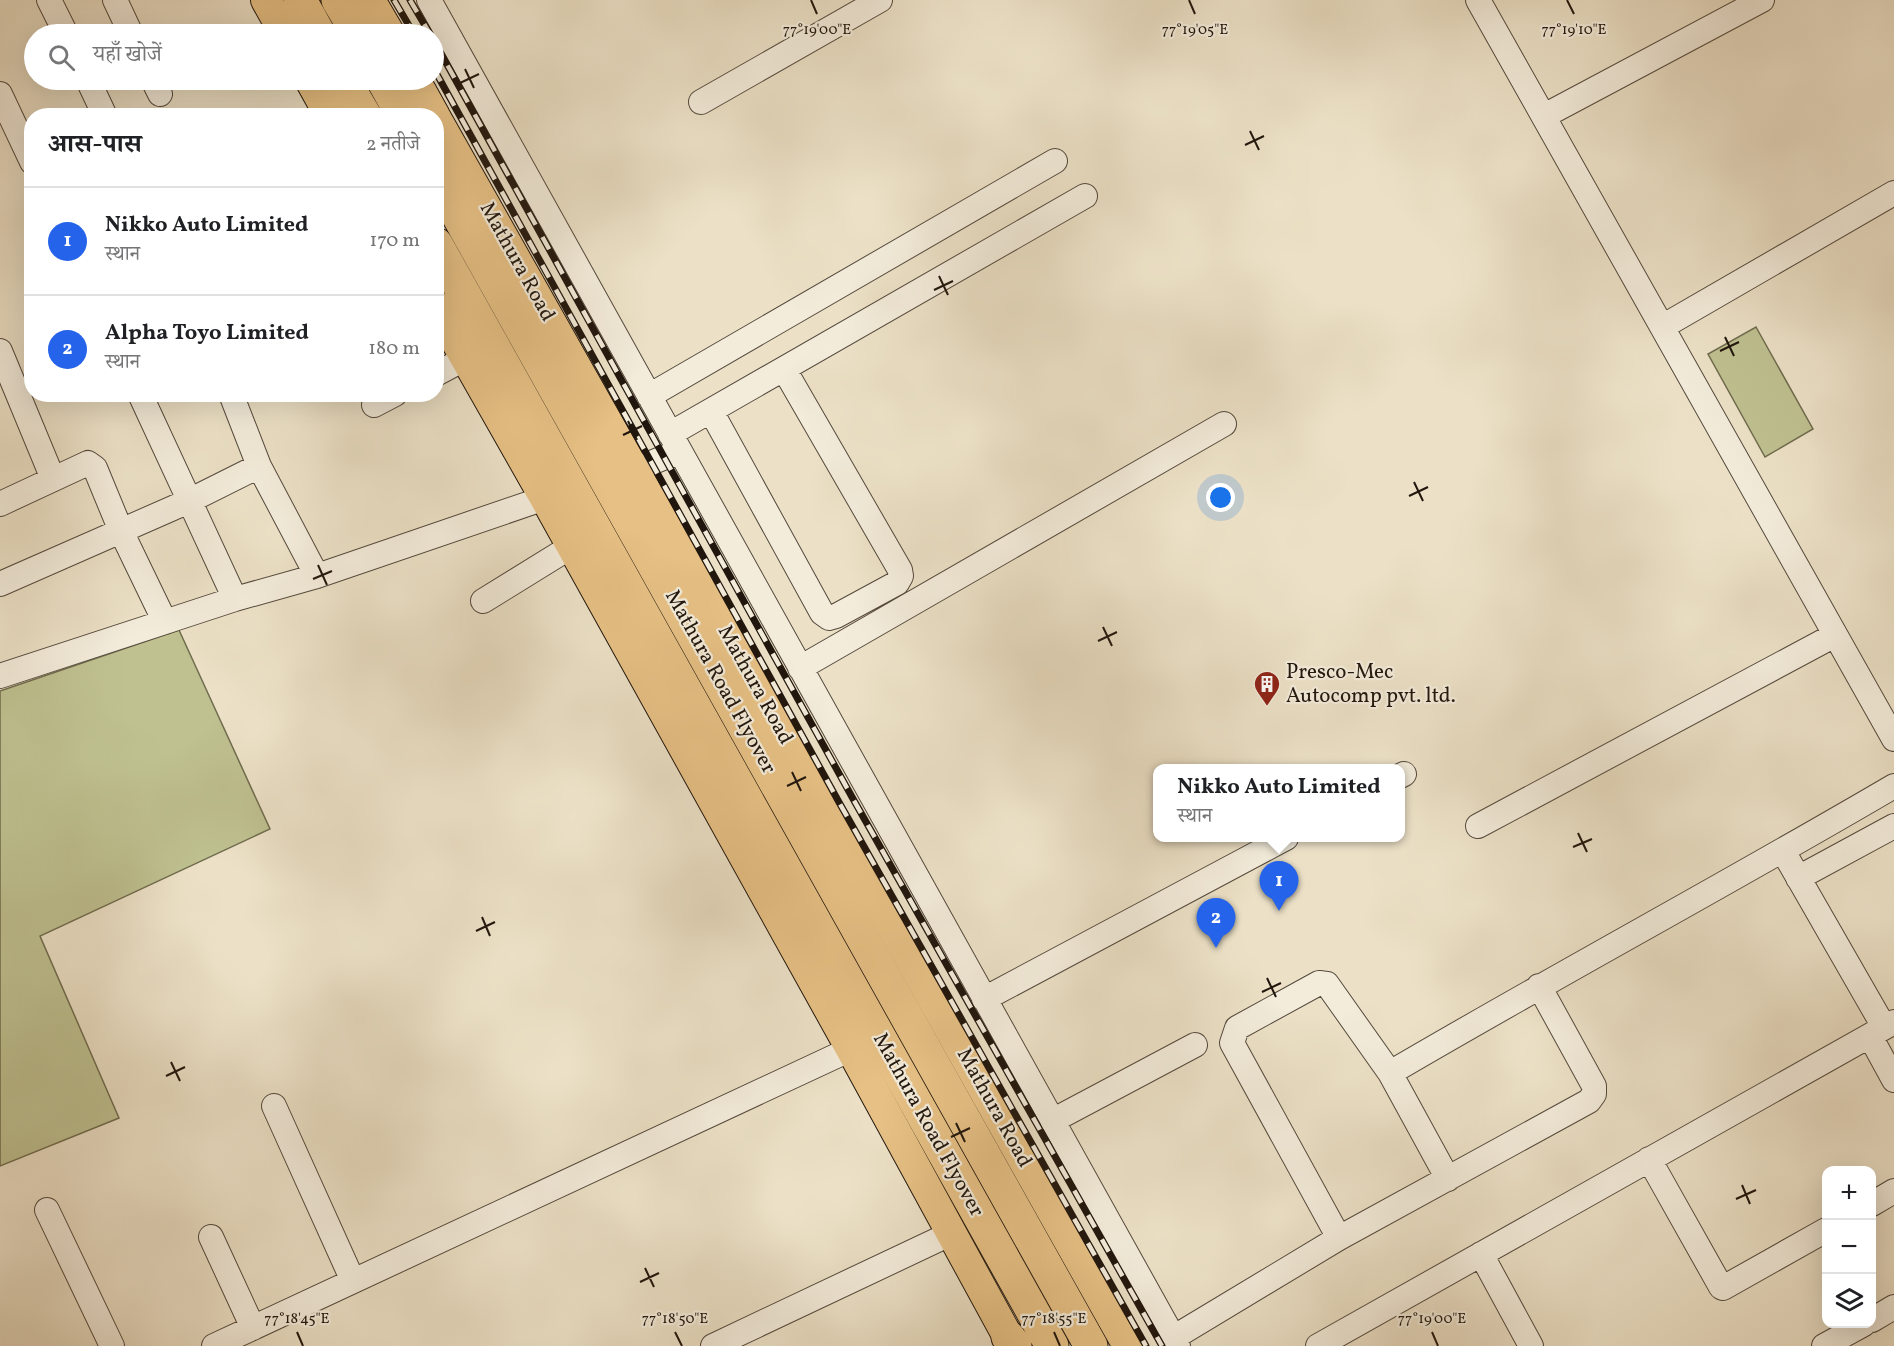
<!DOCTYPE html>
<html lang="hi">
<meta charset="utf-8">
<style>
body{margin:0;font-family:Vollkorn,"Noto Serif Devanagari",serif;background:#f6f6f6;color:#202124}
.controls{position:absolute;right:18px;bottom:18px;display:grid;overflow:hidden;border-radius:12px;box-shadow:0 6px 24px #0002}
.controls button{width:54px;height:54px;display:grid;place-items:center;padding:0;border:0;border-bottom:2px solid #e0e0e0;background:#fff;color:#202124;font:30px sans-serif}
.you{position:absolute;left:1221px;top:498px;width:21px;height:21px;margin:-15px;border:4px solid #fff;border-radius:50%;background:#1a73e8;box-shadow:0 0 0 9px #1a73e833}
.badge{display:grid;place-items:center;width:39px;height:39px;border-radius:50%;background:#2563eb;color:#fff;font-size:20px;font-weight:700}
.pin{position:absolute;translate:-50% -50px;filter:drop-shadow(0 2px 3px #0008)}
.pin::after{content:'';position:absolute;top:32px;width:21px;height:18px;background:inherit;clip-path:polygon(0 0,100% 0,50% 100%)}
.popup{position:absolute;left:1153px;top:764px;width:252px;height:78px;box-sizing:border-box;display:grid;place-content:center;border-radius:12px;background:#fff;filter:drop-shadow(0 2px 4px #0005);font-size:20px;white-space:nowrap;color:#757577}
.popup b{font-size:22px;color:#202124}
.popup::after{content:'';position:absolute;left:50%;top:100%;margin-left:-12px;border:12px solid transparent;border-top-color:#fff}
.list{margin:0;padding:0;list-style:none}
h2{display:flex;justify-content:space-between;align-items:center;height:78px;margin:0;padding:0 24px;font-size:26px}
h2 small{font-size:20px;font-weight:400;color:#757577}
.list li{display:grid;grid-template-columns:39px 1fr auto;gap:18px;align-items:center;box-sizing:border-box;height:108px;padding:0 24px;border-top:2px solid #e0e0e0}
.list b{display:block;font-size:22px;white-space:nowrap}
.list p{margin:0;font-size:20px;white-space:nowrap;color:#757577}
.list em{font-size:20px;font-style:normal;color:#757577}
.icon{flex:none;width:33px;height:33px;fill:none;stroke:currentColor;stroke-width:2;stroke-linecap:round;stroke-linejoin:round}
.map{position:relative;flex:none;width:1894px;height:1346px;overflow:hidden}
.search{position:absolute;background:#fff;box-shadow:0 6px 24px #0002;left:24px;top:24px;width:420px;height:66px;display:flex;align-items:center;gap:15px;box-sizing:border-box;padding:0 21px;border-radius:33px;color:#757577;font-size:22px}
.panel{position:absolute;background:#fff;box-shadow:0 6px 24px #0002;left:24px;top:108px;width:420px;height:294px;border-radius:24px}
.map>svg:first-child{display:block}
.green{fill:#bfc191;stroke:#706c4f;stroke-width:1.5}
.lines{fill:none;stroke-linecap:round;stroke-linejoin:round}
.minor-casing{stroke:#54493c;stroke-width:26}
.major-casing{stroke:#21160d;stroke-width:32}
.highway-casing{stroke:#21160d;stroke-width:35}
.minor{stroke:#f3ecdb;stroke-width:24}
.major{stroke:#e6c084;stroke-width:30}
.highway{stroke:#e6c084;stroke-width:33}
.rail-casing{stroke:#21160d;stroke-width:7}
.rail{stroke:#f3ecdb;stroke-width:4.5;stroke-dasharray:14;stroke-linecap:butt}
.ticks{fill:none;stroke:#21160d;stroke-width:2}
.labels{text-anchor:middle;dominant-baseline:central;stroke-width:4.5;stroke-linejoin:round;paint-order:stroke}
.street-label{font-size:21px;fill:#21160d;stroke:#f3ecdb}
.poi-label{font-size:21px;fill:#21160d;stroke:#f3ecdb;text-anchor:start}
.ticks-label{font-size:15px;text-anchor:middle;fill:#21160d;stroke:#f3ecdb;stroke-width:4.5;stroke-linejoin:round;paint-order:stroke}
</style>
<div class="map">
<svg width="1894" height="1346" viewBox="0 0 1894 1346">
<rect width="100%" height="100%" fill="#ece1c7"/>
<filter id="stains"><feTurbulence type="fractalNoise" baseFrequency=".00333" numOctaves="4"/><feColorMatrix values="0 0 0 0 .2 0 0 0 0 .09 0 0 0 0 .02 0 0 0 .5 -.17"/></filter>
<radialGradient id="worn" r=".72"><stop offset=".6" stop-color="#630" stop-opacity="0"/><stop offset="1" stop-color="#630" stop-opacity=".3"/></radialGradient>
<path class="green" d="M1756,327L1813,429L1765,457L1708,354Z
M179,630L270,829L40,936L119,1118L0,1166V691Z"/>
<g class="lines">
<g class="minor-casing">
<path id="minor" d="M49,0L66,34
M115,0L131,34
M429,0L1178,1346
M1478,0L1894,739
M88,80L105,116
M153,80L160,94
M0,94L32,162
M701,102L880,0
M1544,116L1762,0
M1662,327L1894,193
M0,351L53,479
M436,374L466,358
M140,394L235,599
M231,394L259,466L317,576
M649,396L1055,161
M374,405L395,394
M711,411L822,613L829,618L836,616L897,583L901,576L900,570L784,369
M670,434L1085,196
M634,470L680,451
M0,504L88,463L95,468L121,531L165,622
M0,584L189,501L259,466
M483,601L572,546
M800,668L1224,424
M0,676L235,599L317,576L545,498
M1400,776L1404,774
M1478,826L1835,635
M1783,851L1884,1027
M1798,878L1894,826
M984,999L1286,838
M1870,1036L1894,1080
M1390,1073C1557,975 1727,884 1894,786
M274,1106L353,1281
M1052,1121L1195,1045
M1649,1159L1721,1287L1723,1288L1826,1230
M1872,1204L1894,1191
M47,1210L112,1346
M211,1237L253,1328
M1339,1238L1232,1043L1237,1028L1319,983L1327,984L1390,1073L1448,1179
M1481,1254L1531,1346
M1872,1320L1894,1307
M1173,1338L1339,1238L1589,1101L1594,1094V1086L1539,986
M214,1346L851,1049
M713,1346L952,1233
M1318,1346L1894,1022
M1824,1346L1864,1324"/>
</g>
<g class="major-casing">
<path id="major" d="M266,0L285,34
M370,0L390,34
M310,80L330,116
M415,80L435,116
M436,118L1128,1346
M436,306L545,498L851,1049L1013,1346"/>
</g>
<g class="highway-casing">
<path id="highway" d="M300,0L319,34
M338,0L358,34
M344,80L365,116
M383,80L403,116
M436,176L1091,1346
M436,244L1052,1346
M1008,1337L1015,1346"/>
</g>
<use href="#minor" class="minor"/>
<use href="#major" class="major"/>
<use href="#highway" class="highway"/>
<g class="rail-casing">
<path id="rail" d="M394,0L414,34
M410,0L430,34
M434,41L852,797L1162,1346
M434,69L840,804L1146,1346"/>
</g>
<use href="#rail" class="rail"/>
</g>
<path class="ticks" d="M811,0L817,14M1189,0L1195,14M1567,0L1574,14M465,69L474,88M460,83L479,74M1250,131L1259,150M1245,145L1264,136M939,276L948,295M934,290L953,281M1725,337L1734,356M1720,351L1739,342M628,421L637,440M623,435L642,426M1414,482L1423,501M1409,496L1428,487M318,565L327,585M313,579L332,571M1103,627L1112,646M1098,641L1117,632M792,772L801,791M787,786L806,777M1578,833L1587,852M1573,847L1592,839M482,917L490,936M476,931L495,922M1267,978L1276,997M1262,992L1281,983M171,1062L180,1081M166,1076L185,1067M956,1123L965,1142M951,1137L970,1128M1742,1185L1750,1204M1736,1199L1756,1190M645,1268L654,1287M640,1282L659,1273M297,1332L303,1346M675,1332L682,1346M1054,1332L1060,1346M1432,1332L1438,1346"/>
<defs>
<g id="building-pin" transform="scale(1.35)"><path d="M0 17L-7.5 6A9.5 9.5 0 1 1 7.5 6Z" fill="#8f2418" stroke="#f3ecdb"/><path d="M-4-6H4V6H1V3H-1V6H-4ZM-2.5-4.3h1.7v1.8h-1.7ZM.8-4.3h1.7v1.8H.8ZM-2.5-1h1.7V.8h-1.7ZM.8-1h1.7V.8H.8Z" fill="#fff"/></g>
</defs>
<g fill-rule="evenodd">
<use href="#building-pin" x="1267" y="684"/>
</g>
<g class="labels">
<g class="street-label">
<text transform="translate(517 262) rotate(61)">Mathura Road</text>
<text transform="translate(720 682) rotate(61)">Mathura Road Flyover</text>
<text transform="translate(755 685) rotate(61)">Mathura Road</text>
<text transform="translate(994 1108) rotate(61)">Mathura Road</text>
<text transform="translate(928 1125) rotate(61)">Mathura Road Flyover</text>
</g>
<g class="poi-label">
<text x="1286" y="672">Presco-Mec<tspan x="1286" dy="24">Autocomp pvt. ltd.</tspan></text>
</g>
</g>
<g class="ticks-label">
<text x="817" y="34">77°19'00"E</text>
<text x="1195" y="34">77°19'05"E</text>
<text x="1574" y="34">77°19'10"E</text>
<text x="297" y="1323">77°18'45"E</text>
<text x="675" y="1323">77°18'50"E</text>
<text x="1054" y="1323">77°18'55"E</text>
<text x="1432" y="1323">77°19'00"E</text>
</g>
<rect width="100%" height="100%" filter="url(#stains)"/>
<rect width="100%" height="100%" fill="url(#worn)"/>
</svg>
<div class="controls">
<button>+</button>
<button>−</button>
<button><svg class="icon" aria-label="layers" viewBox="0 0 24 24"><path d="M12 4l9 5-9 5-9-5zM3 14l9 5 9-5"/></svg></button>
</div>
<div class="you"></div>
<div class="pin badge" style="left:1279px;top:911px">1</div>
<div class="popup"><b>Nikko Auto Limited</b>स्थान</div>
<div class="pin badge" style="left:1216px;top:948px">2</div>
<div class="search"><svg class="icon" aria-label="search" viewBox="0 0 24 24"><circle cx="10" cy="10" r="6"/><path d="M15 15l6 6"/></svg>यहाँ खोजें</div>
<section class="panel">
<h2>आस-पास<small>2 नतीजे</small></h2>
<ul class="list">
<li><span class="badge">1</span><div><b>Nikko Auto Limited</b><p>स्थान</p></div><em>170 m</em></li>
<li><span class="badge">2</span><div><b>Alpha Toyo Limited</b><p>स्थान</p></div><em>180 m</em></li>
</ul>
</section>
</div>
